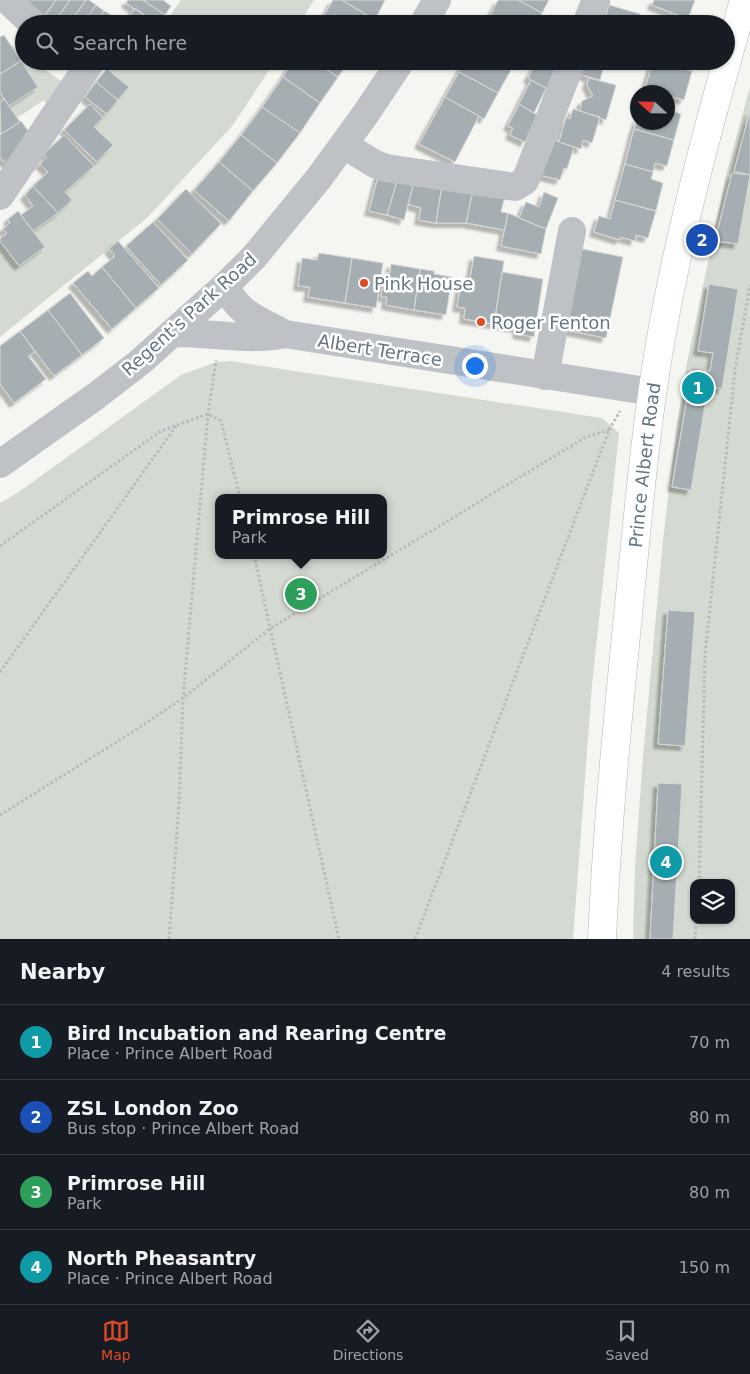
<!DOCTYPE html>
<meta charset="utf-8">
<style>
body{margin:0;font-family:"DejaVu Sans",sans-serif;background:#242831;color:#f1f3f6}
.controls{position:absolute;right:15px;bottom:15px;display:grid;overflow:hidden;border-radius:10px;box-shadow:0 1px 4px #0004}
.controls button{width:45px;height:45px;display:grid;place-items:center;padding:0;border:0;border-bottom:1px solid #363941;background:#171b24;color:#f1f3f6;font:25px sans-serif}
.compass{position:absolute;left:630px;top:85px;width:45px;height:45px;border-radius:50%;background:#171b24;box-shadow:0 1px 4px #0004;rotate:292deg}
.you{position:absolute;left:474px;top:365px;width:18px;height:18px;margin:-12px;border:4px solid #fff;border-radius:50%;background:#1a73e8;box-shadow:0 0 0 8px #1a73e833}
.badge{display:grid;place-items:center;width:32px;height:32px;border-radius:50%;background:#e34a23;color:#fff;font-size:16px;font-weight:700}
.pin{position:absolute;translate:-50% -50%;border:2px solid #fff;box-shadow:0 1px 5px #0006}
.popup{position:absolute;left:215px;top:494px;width:172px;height:65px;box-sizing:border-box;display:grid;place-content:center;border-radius:10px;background:#171b24;filter:drop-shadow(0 1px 4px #0005);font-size:16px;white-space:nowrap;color:#9ea1a6}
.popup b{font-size:19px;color:#f1f3f6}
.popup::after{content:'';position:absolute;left:50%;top:100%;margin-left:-10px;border:10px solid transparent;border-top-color:#171b24}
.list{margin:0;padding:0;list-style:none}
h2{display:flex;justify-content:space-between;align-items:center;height:65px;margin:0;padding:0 20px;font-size:21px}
h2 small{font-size:16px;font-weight:400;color:#9ea1a6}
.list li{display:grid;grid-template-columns:32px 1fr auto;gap:15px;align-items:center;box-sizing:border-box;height:75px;padding:0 20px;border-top:1px solid #363941}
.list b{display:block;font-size:19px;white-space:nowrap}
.list p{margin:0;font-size:16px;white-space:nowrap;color:#9ea1a6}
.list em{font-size:16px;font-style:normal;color:#9ea1a6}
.icon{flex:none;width:28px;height:28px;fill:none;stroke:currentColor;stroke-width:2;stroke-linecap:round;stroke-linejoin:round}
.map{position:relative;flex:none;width:750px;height:939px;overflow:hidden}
.search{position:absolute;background:#171b24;box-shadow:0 1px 4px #0004;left:15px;right:15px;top:15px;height:55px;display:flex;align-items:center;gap:12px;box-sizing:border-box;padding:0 18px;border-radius:28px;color:#9ea1a6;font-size:19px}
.sheet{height:365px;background:#171b24}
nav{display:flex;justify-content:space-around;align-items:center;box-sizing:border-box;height:70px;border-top:1px solid #363941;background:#171b24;font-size:14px;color:#9ea1a6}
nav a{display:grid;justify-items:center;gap:2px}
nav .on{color:#e34a23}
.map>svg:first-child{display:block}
.green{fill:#d4dad1;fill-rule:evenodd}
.building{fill:#a5aeb3;stroke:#d7d7d4;filter:url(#shadow)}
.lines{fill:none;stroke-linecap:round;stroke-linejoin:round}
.major-casing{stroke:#b1b6ba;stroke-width:29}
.path{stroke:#b8bbbd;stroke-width:3;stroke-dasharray:2.5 2.5;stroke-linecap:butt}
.minor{stroke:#bec2c6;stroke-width:28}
.major{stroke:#fff;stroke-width:28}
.poi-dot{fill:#e34a23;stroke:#fff;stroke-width:2}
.labels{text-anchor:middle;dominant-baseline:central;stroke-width:5;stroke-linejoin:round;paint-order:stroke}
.poi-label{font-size:18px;fill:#647683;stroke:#fff;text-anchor:start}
.street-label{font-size:18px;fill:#647683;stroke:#fff}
</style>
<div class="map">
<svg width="750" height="939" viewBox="0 0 750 939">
<defs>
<filter id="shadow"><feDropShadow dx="-4.5" dy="4.5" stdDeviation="1" flood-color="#0004"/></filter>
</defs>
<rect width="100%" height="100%" fill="#f5f5f1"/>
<path class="green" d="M181,0H314L299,24H164Z
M11,45L24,55V61H33L65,84L51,110L44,100L17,118L9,106L38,87Z
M103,61H275L233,125L147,218L0,337V241L19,266L45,247L33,231L58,213L72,200L65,192L113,146L94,127L107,114L129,87L107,69Z
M750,87V939H633L635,866L643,757L663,540L677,423L687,363L727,171ZM694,883H731V920H694Z
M230,361L602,418L619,433L592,685L573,939H0V503L16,494L181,375L216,362ZM218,498H384V555H218Z"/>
<path class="building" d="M20,0H56L45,16Z
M56,0H70L53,24H49L42,19Z
M70,0H86L69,24H53Z
M86,0H89L96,5L83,24H69Z
M128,0H143L165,15L159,24H156L126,3Z
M143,0H163L171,6L165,15Z
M333,0H342L375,20L373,24H319Z
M342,0H385L375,20Z
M498,0H518L542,13L536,24H500L489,18Z
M518,0H549L542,13Z
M654,0H695L688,19L652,5Z
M96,5L104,11L95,24H83Z
M609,5L640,14L637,24H604Z
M135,8L155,23L154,24H132L130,16Z
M104,11L113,16L109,22V24H95Z
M489,18L500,24H485Z
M4,35L21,61L0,74V37Z
M21,61L38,87L9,106L0,92V74Z
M293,61H314L338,77L320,103L283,77Z
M314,61H349L338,77Z
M464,61H500L512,68L498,93L459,72Z
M500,61H515L512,68Z
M537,61H559L549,90L528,78Z
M582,61H605L600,80L578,74Z
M653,61L692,71L684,100L673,97L672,102L668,101V92H644Z
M656,61H695L692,71Z
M107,69L129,87L118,100L96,82Z
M459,72L498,93L484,119L445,97Z
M283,77L320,103L300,133L262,107Z
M589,78L616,85L606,120L580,111L582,101L593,96L587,85Z
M531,80L546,88L534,113L519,104Z
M96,82L118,100L107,114L85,97Z
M445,97L479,116L455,162L419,144Z
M4,99L20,122L1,134L0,102Z
M668,101L672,102L669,110L681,114L674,140L634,129L638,117V122H668Z
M90,104L103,118L94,127L113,145L97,162L64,130Z
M519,104L537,115L525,142L510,135L513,128L508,126Z
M262,107L300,133L277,163L241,135Z
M573,109L600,117L592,143L583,140L581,149L559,142L566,117L570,119Z
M750,111V175L734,171Z
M21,121L32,136L11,166L0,158V135Z
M634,129L674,140L667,166L655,163L653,172L625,164Z
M64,135L94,166L65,192L72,200L58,213L33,186L48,172L40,164L47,157L44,154Z
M241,135L277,163L253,191L219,162Z
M551,139L574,147L567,169L564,168L560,180L540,175Z
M219,162L253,191L229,221L194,190Z
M625,164L653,172L651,179L663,183L656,211L615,200Z
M379,173L398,178L387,215L369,211Z
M732,173L750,175L738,244L715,241Z
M398,178L414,182L404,220L387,215Z
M414,182L442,185L436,223L419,220L421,208L408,204Z
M442,185L473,190L466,223H436Z
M33,186L58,213L33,231L21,215L33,206L25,195Z
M186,189L221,224L192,254L157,219Z
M473,190L505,196L501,212L508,213L505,230L466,223Z
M544,192L558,198L546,229L519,218L526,202L539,207Z
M615,200L656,211L648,238L636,235L635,241L620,237V240L594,232L599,216L610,219Z
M18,211L45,247L19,266L0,241V239L7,233L3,229L10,223L8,219Z
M508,213L546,229L541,254L501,246Z
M153,222L188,260L161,285L126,246Z
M118,241L159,288L136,308L102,267L115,256L109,249Z
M582,249L623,257L606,338L566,330Z
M319,253L352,258L345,303L308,297L310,287L298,286L302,258L317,260Z
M474,256L504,261L494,324L464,319L465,308L457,307L461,283L469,285Z
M352,258L383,263L376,308L345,303Z
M391,264L420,269L414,310L386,305L387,297H381L385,273H390Z
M102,267L136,308L112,329L73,283L88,271L92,276Z
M420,269L434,271V274L452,277L446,315L414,310Z
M502,272L543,279L534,337L517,334L518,328L494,324Z
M709,284L738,289L722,389L708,386L691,490L672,487L692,368L710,371L713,353L698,351Z
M70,293L104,338L82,355L48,310Z
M48,310L82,355L54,376L20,331Z
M20,331L35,352L28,356L46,379L14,403L0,384V346Z
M668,610L695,612L685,746L658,744Z
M658,783L682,784L673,939H650Z"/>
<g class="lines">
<g class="major-casing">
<g id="major">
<path id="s1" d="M602,939C607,827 618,716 629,605C638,518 645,430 660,344C680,228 712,113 744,0"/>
</g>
</g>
<path class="path" d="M0,546L161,431L208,414L221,421L240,498
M254,555L339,939
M0,672L177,425
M0,815L134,731L183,698L271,628L586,437L609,430
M699,883L705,655L735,370L750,285
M169,939L179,804L183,698L208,414L216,360
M415,939L609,430L620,411
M695,939L696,920"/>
<path class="minor" d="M7,0L33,24
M423,24L437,0
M586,24L596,0
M344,145L375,164L386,168L515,187L525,181L572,61
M0,196L90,63L88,61
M226,285C236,314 261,320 285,334L653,392
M172,333C209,332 249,342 285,334
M545,376L572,231
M0,464L96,396L140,362L226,285L254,257L319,178L367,112L401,61"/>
<use href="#major" class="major"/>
</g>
<g class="poi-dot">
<circle cx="364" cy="283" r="5"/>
<circle cx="481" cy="322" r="5"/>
</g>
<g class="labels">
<g class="poi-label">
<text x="374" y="283">Pink House</text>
<text x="491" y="322">Roger Fenton</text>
</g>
<g class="street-label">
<text transform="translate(189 314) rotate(-42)">Regent's Park Road</text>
<text transform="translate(380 350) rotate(9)">Albert Terrace</text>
<text stroke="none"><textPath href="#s1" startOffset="476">Prince Albert Road</textPath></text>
</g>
</g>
</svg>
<div class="controls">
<button><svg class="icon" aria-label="layers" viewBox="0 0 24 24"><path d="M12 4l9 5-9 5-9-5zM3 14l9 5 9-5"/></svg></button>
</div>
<svg class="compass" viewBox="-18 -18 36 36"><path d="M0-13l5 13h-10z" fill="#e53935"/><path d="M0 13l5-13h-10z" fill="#9ea1a6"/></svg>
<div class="you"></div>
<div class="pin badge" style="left:698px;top:388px;background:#0f9aa8">1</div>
<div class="pin badge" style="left:702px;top:240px;background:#1a4fb4">2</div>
<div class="pin badge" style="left:301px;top:594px;background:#2e9e5b">3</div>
<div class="popup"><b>Primrose Hill</b>Park</div>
<div class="pin badge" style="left:666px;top:862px;background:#0f9aa8">4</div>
<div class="search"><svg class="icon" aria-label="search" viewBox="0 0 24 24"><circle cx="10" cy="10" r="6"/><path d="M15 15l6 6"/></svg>Search here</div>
</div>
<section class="sheet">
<h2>Nearby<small>4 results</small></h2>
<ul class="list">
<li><span class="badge" style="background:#0f9aa8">1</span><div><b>Bird Incubation and Rearing Centre</b><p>Place · Prince Albert Road</p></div><em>70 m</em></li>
<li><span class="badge" style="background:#1a4fb4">2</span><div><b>ZSL London Zoo</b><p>Bus stop · Prince Albert Road</p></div><em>80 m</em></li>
<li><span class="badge" style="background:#2e9e5b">3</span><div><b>Primrose Hill</b><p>Park</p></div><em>80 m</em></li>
<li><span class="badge" style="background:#0f9aa8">4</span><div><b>North Pheasantry</b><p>Place · Prince Albert Road</p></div><em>150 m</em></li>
</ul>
</section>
<nav>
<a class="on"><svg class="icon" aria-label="map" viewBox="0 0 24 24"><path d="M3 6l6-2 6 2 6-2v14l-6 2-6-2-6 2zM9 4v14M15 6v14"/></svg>Map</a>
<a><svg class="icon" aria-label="directions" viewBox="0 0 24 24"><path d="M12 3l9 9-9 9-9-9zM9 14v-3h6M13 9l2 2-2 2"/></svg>Directions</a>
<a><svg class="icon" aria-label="saved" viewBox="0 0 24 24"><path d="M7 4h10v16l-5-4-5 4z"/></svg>Saved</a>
</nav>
